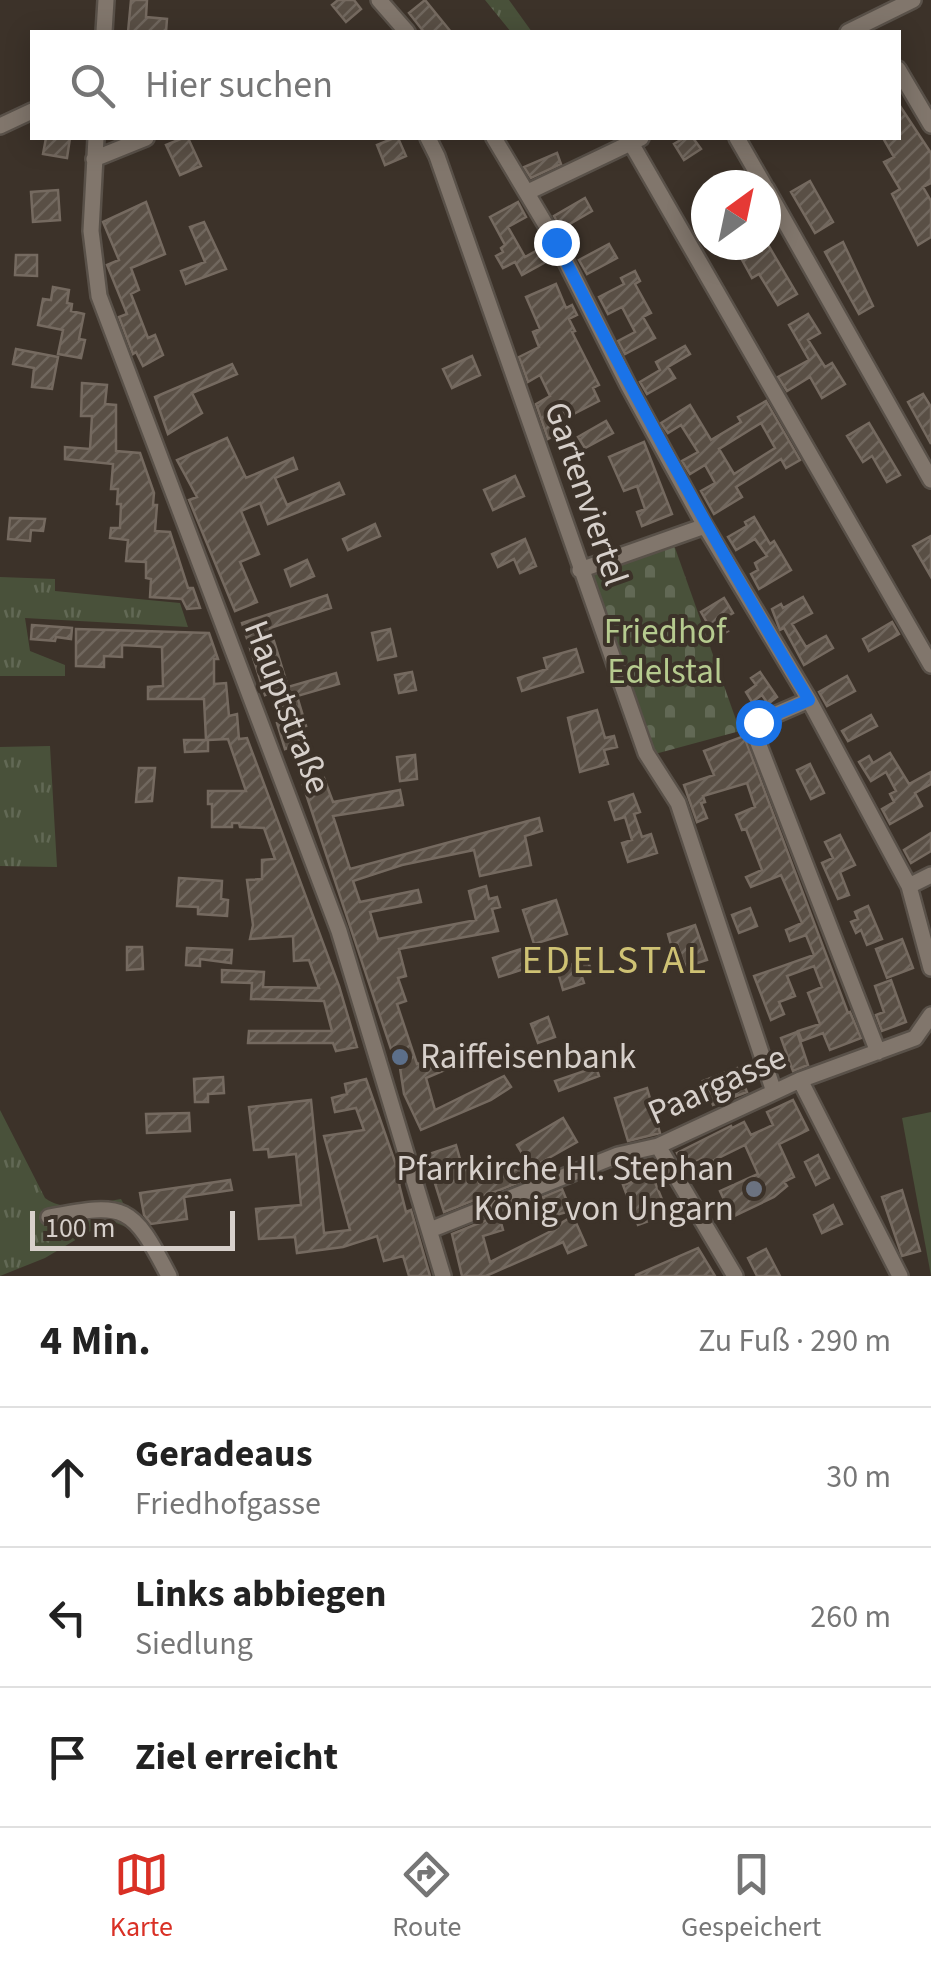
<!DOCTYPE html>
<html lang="de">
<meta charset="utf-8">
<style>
body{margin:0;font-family:"Source Sans 3",sans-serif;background:#f6f6f6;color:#222}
.compass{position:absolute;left:691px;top:170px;width:90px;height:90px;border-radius:50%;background:#fff;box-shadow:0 5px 25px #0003;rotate:33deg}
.scale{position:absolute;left:30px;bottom:25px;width:205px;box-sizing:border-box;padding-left:10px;border:5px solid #d7d0cb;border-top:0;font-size:28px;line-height:35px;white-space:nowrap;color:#d7d0cb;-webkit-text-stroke:8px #3c3229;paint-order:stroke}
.stop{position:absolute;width:30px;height:30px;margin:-22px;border:8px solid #1a73e8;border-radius:50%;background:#fff}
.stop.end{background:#1a73e8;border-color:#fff;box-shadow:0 2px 10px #0008}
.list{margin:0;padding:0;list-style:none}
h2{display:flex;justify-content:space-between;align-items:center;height:130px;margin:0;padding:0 40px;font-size:42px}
h2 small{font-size:32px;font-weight:400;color:#767676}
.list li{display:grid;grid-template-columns:65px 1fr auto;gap:30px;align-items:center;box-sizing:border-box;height:140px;padding:0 40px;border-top:2px solid #e0e0e0}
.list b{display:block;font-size:38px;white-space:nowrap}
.list p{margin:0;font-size:32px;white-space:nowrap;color:#767676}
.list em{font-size:32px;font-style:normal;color:#767676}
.icon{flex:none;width:55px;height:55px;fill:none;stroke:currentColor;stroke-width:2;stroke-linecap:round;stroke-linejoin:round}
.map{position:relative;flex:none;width:931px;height:1276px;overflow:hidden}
.search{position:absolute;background:#fff;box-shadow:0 5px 25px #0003;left:30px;right:30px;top:30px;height:110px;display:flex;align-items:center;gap:25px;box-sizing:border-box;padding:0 35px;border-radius:0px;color:#767676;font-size:38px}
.sheet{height:550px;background:#fff}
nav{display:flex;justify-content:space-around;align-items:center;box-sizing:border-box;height:140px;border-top:2px solid #e0e0e0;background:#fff;font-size:28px;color:#767676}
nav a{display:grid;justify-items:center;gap:5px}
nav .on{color:#d93025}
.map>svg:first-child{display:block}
.grass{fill:url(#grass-tufts)}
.cemetery{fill:url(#cemetery-stones)}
.pitch{fill:#49513a}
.building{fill:url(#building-hatch);stroke:#756a60;stroke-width:2.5;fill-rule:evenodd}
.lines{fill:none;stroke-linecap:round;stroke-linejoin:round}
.minor-casing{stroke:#595149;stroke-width:20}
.minor{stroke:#81766c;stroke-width:15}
.route{stroke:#1a73e8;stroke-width:12}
.service-dot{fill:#5c6f8a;stroke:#3c3229;stroke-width:4}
.worship-dot{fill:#6b7280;stroke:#3c3229;stroke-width:4}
.labels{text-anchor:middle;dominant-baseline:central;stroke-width:8;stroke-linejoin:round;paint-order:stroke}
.street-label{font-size:35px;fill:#d7d0cb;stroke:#3c3229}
.park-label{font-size:35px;fill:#b6cb8f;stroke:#3c3229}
.poi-label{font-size:35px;fill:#d7d0cb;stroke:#3c3229;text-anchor:start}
.quarter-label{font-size:40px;letter-spacing:2.5px;fill:#cfc274;stroke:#3c3229}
</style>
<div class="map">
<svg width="931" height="1276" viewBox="0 0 931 1276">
<defs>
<pattern id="grass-tufts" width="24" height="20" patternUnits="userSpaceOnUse" patternTransform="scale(2.5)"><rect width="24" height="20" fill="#49513a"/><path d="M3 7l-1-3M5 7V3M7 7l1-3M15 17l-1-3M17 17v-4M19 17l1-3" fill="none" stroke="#626955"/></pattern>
<pattern id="cemetery-stones" width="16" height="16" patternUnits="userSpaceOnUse" patternTransform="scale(2.5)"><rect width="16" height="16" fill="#49513a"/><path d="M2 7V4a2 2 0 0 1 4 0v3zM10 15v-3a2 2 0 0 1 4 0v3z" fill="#626955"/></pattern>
<pattern id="building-hatch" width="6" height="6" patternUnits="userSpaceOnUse" patternTransform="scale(2.5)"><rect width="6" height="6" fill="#594f45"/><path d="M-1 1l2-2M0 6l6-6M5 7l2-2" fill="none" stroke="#70675e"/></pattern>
</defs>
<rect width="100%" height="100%" fill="#3c3229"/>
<path class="grass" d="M485,0H509L532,32H511Z
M0,577L55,579V591L180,603L188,627L25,618L30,651L65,665V676H0Z
M50,746L57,867L0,866V747Z
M0,1110L45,1198C67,1214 96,1203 121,1199L138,1232L109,1220L45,1258L0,1276Z"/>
<path class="cemetery" d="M674,545L740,731L655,754L589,573Z"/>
<path class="pitch" d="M931,1112V1276L902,1118Z"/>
<path class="building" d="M131,0H147L146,17L167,19L166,32H128Z
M338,0H354L361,9L346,22L332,5Z
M425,0L451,32H424L409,13Z
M898,103L931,153V183L923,187L931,201V237L918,245L892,194L900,189L884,162L894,157L883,138H898Z
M46,138H70L67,158L43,154Z
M183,138H188L201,166L180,175L166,145Z
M394,138H398L406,156L385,165L377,145Z
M684,138H693L701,149L684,160L674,144Z
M557,153L561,164L531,178L524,167Z
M810,181L833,222L815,233L791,192Z
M58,190L60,220L33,222L31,192Z
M585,198L592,211L561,229L554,216Z
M146,202L165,254L131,268L139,290L131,294L148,338L155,335L163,355L143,366L136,352L133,354L119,317L127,314L107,265L119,260L103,222Z
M518,202L526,217L508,227L525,257L543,247L551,259L522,275L515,262L503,268L496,256L503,252L501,248L505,245L490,217Z
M204,222L226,269L186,284L181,271L205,262L190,227Z
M843,242L873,306L859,314L825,252Z
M767,243L797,294L778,305L759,274L752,278L741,258Z
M609,244L617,258L587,274L579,260Z
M16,255H37V276L15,275Z
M635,271L640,281L635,284L651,313L643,317L655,338L625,354L618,341L635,332L622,307L608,314L599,297L624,284L621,278Z
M556,284L566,308L572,305L577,315L569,319L575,331L572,332L599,385L593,388L599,401L564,419L568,428L548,439L536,404L550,396L540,375L528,382L519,357L539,347L533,332L540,329L526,297Z
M53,287L69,290L67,303L72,304L71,311L84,314L79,339L85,340L81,358L58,354L63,330L38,325L43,299L51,300Z
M808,314L820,333L808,340L825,367L832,363L845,384L822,398L810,377L787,391L778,377L809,360L789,325Z
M685,346L690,354L668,367L675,378L647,394L640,382L660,370L656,362Z
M16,349L58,357L52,389L32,387L34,368L13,364Z
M472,356L480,375L452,388L443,369Z
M232,364L237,374L192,393L202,413L168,434L155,397Z
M82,383L107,385L105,404L116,405V451L140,453L154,493L153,505H157L155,531L170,532L188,588H193L200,608L187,609L182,599L150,597L151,579L146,578V562L126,561L128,540L110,538L111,528H120L121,504H117L118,489H111L113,464L65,459V447L90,449L92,416H81Z
M923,394L931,407V444L908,402Z
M766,401L800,460L786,468L781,459L736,487L742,497L714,514L701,491L715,483L705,465L690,474L682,461L698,452L681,425L668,433L661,423L690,405L711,440L741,422L738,417ZM761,423L775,448L734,474L719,449Z
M606,421L613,433L585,448L578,437Z
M869,423L900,475L887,482L872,456L863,462L847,436Z
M227,438L246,478L293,458L297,469L275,478L287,505L339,483L344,494L268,524L260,503L241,511L259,554L240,562L257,602L235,611L189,500L197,497L177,460Z
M644,442L672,514L642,526L637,512L645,509L637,486L624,491L609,457Z
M515,476L524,496L493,510L484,490Z
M754,517L770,544L774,541L791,570L759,589L751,574L758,570L755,563L767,556L755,539L736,550L728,537L747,526L745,522Z
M10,518L45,519L43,531L31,530L30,541L8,539Z
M375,524L380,536L348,550L343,539Z
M931,536V577L913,546Z
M525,539L536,566L520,573L514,559L498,567L492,554Z
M307,560L314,576L291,586L285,570Z
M327,595L331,608L270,628L288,687L336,673L339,684L297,696L306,726L296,729L301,743L285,749L277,723L283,721L273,692L265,695L242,623Z
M803,597L812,613L792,624L806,647L826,636L833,648L804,665L784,628L780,630L772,609L781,604L783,608Z
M724,598L733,613L721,620L728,631L716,638L701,612Z
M892,622L899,634L869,651L863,639Z
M32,625L72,628L71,639L56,637L55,641L31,639Z
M76,629L209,633L218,659H214V684L226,683L229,716L237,714L239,739L247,738L339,986L357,1047L336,1051L333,1043H248L249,1031H332L324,1001L251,999L252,983L222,982V970L264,972L263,987L319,988L309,960L294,961L293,936L250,939L253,925L247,880L262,879V860L275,859L264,828L240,827L239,823H232V827H212V804H208V791H246L228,739L208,740V751L185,752L184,740H206L204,699H148V687L163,686L162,647L122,645V657L104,656V667L76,666Z
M390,629L396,656L378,660L372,633Z
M576,649L583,672L522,691L518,678L547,669L544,658Z
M412,672L416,690L399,693L395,675Z
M760,672L777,697L768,704L762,695L752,702L746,692L756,685L751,678Z
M847,676L855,691L827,706L819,692Z
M597,710L605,738L614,736L617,747L604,750L608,764L580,772L568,718Z
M871,715L877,726L848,741L842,731Z
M744,736L848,1013L850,1012L861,1038L830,1050L823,1033L802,1041L798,1031L820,1024L808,993L822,987L814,966L787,976L795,996L779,1002L784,1014L771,1020L754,976L814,955L806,935L790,941L786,930L802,923L781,875L751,887L746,877L762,870L746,829L742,830L736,815L755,807L747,783L703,796L705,802L701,803L707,818L697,822L684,785L714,775L704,751Z
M890,753L909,784L931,772V784L915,793L922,806L890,824L882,809L894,802L890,794L896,791L886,772L871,781L859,762L869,756L873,763Z
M415,755L417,779L400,781L397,757Z
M810,764L824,793L811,799L797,770Z
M139,768H155L152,801L136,802Z
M324,778L333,802L400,790L403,805L333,816L350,869L539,818L542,831L525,836L531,865L480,876L474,850L402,865L353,881L360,902L418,890L421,902L370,912L378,939L476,920L469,891L486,886L489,899L497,897L500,907L492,909L498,931L399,949L406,976L398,978L406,1001L397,1004L417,1064L443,1058L445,1070L426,1078L435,1110L504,1076L511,1087L491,1100L421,1130L404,1094L400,1068L391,1049L303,785Z
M633,794L640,812L634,814L642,837L651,834L657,853L628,862L622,843L632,840L625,817L615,820L609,802Z
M931,833V851L911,863L904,850Z
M840,835L855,865L840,872L849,895L838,899L822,863L833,858L825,842Z
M179,878L222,881L221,899L228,900L227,916L198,914V907L177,906Z
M556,900L567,934L534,944L523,910Z
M868,906L882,939L867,945L861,930L856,933L851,922L858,919L855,912Z
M750,908L757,926L739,933L732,915Z
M695,925L707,960L685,967L677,943L671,945L668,934Z
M902,939L913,968L887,978L876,949Z
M127,947H142L143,969L127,970Z
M187,948L232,950L231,963L200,959V966L186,965Z
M521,949L527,968L499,977L493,958Z
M587,959L591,970L581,974L584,983L563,990L557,969Z
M891,980L906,1022L882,1031L876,1015L884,1012L875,986Z
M548,1017L555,1037L538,1043L531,1024Z
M797,1032L808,1065L793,1071L781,1038Z
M596,1067L599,1076L559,1091L555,1081Z
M737,1068L747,1092L713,1105L703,1081Z
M223,1077L224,1093L208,1094V1102H195L194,1079Z
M366,1079L402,1182L399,1184L406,1212L411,1210L430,1276H409L403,1256L384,1261L377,1236L343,1247L297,1253L295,1237L259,1239L256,1209L301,1205L296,1154L269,1157L268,1149L254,1150L249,1107L311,1100L324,1233L350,1230L324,1136L364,1130L356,1108L335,1112L332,1098L347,1094L345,1084Z
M647,1088L660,1133L628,1141L615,1098Z
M793,1100L808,1130L779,1144L794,1177L784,1182L787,1186L774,1197L732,1217L720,1191L758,1174L745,1145L704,1165L701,1159L685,1167L677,1153L731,1126L732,1128L744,1122L751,1135L773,1125L767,1112Z
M189,1113L190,1131L147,1133L146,1114Z
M563,1118L577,1142L531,1168L530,1165L535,1176L444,1212L426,1155L456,1145L462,1166L473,1163L479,1183L529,1165L517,1145Z
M818,1155L829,1178L816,1185L805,1162Z
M652,1175L668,1214L638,1225L623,1185Z
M230,1180L232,1190L184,1197L187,1219L151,1224L144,1215L140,1193Z
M562,1189L571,1211L552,1216L543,1197Z
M902,1190L920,1251L902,1256L882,1197Z
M833,1205L842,1224L822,1233L814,1215Z
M499,1215L503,1230L483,1236L490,1262L557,1228L556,1226L573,1216L586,1245L568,1253L563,1242L486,1276H462L452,1234Z
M698,1248L715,1276H636V1275Z
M766,1249L780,1276H757L748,1258Z"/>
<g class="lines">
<g class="minor-casing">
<path id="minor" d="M379,0L407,32
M104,32L106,0
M848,32L913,0
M898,69L931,125
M0,126L32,111
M96,138L91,231L99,296L339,931L443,1276
M428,138L437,156L646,753L678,803L774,1092
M494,138L556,242L628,385L705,526L809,700L909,886L931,968
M737,138L764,185
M631,143L931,665
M94,159L146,138
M766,188L931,480
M528,192L641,138
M580,570L705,526
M809,700L758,722L755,735L878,1052
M909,886L931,875
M800,1080L900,1276
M658,1146L735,1276
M49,1217C126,1202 132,1205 169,1276
M430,1230L618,1155L658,1146L800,1080L915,1038L931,1015"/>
</g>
<use href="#minor" class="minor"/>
</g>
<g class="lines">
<path class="route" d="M556,242C635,399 719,550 809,700L758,722"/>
</g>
<circle class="service-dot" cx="400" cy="1057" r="10"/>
<circle class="worship-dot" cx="754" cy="1189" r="10"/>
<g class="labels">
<g class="street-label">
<text transform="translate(586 494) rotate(71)">Gartenviertel</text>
<text transform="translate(287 707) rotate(69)">Hauptstraße</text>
<text transform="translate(717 1085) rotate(-24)">Paargasse</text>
</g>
<g class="park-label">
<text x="665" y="632">Friedhof<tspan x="665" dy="40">Edelstal</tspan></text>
</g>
<g class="poi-label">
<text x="420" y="1057">Raiffeisenbank</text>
<text x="734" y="1169" text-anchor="end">Pfarrkirche Hl. Stephan<tspan x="734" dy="40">König von Ungarn</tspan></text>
</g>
<g class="quarter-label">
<text x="615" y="960">EDELSTAL</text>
</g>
</g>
</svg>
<svg class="compass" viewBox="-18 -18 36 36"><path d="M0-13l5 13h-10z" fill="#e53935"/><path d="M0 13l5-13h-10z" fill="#767676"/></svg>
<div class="scale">100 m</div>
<div class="stop" style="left:758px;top:722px"></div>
<div class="stop end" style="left:556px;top:242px"></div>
<div class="search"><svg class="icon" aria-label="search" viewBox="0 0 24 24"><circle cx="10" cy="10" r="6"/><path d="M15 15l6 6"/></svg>Hier suchen</div>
</div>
<section class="sheet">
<h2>4 Min.<small>Zu Fuß · 290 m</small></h2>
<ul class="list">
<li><svg class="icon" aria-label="ahead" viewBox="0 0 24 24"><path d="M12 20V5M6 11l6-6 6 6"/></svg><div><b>Geradeaus</b><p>Friedhofgasse</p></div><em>30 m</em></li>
<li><svg class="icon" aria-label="left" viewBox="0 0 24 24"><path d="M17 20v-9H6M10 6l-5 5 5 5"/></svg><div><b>Links abbiegen</b><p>Siedlung</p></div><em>260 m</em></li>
<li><svg class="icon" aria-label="arrive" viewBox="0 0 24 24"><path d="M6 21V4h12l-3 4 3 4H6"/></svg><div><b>Ziel erreicht</b></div></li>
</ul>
</section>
<nav>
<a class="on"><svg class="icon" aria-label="map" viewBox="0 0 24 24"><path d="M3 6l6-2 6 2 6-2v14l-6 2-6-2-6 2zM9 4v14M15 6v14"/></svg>Karte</a>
<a><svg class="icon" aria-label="directions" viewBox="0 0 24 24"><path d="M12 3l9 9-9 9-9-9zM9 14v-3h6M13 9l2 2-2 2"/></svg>Route</a>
<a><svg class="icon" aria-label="saved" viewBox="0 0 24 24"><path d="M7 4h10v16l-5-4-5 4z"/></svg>Gespeichert</a>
</nav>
